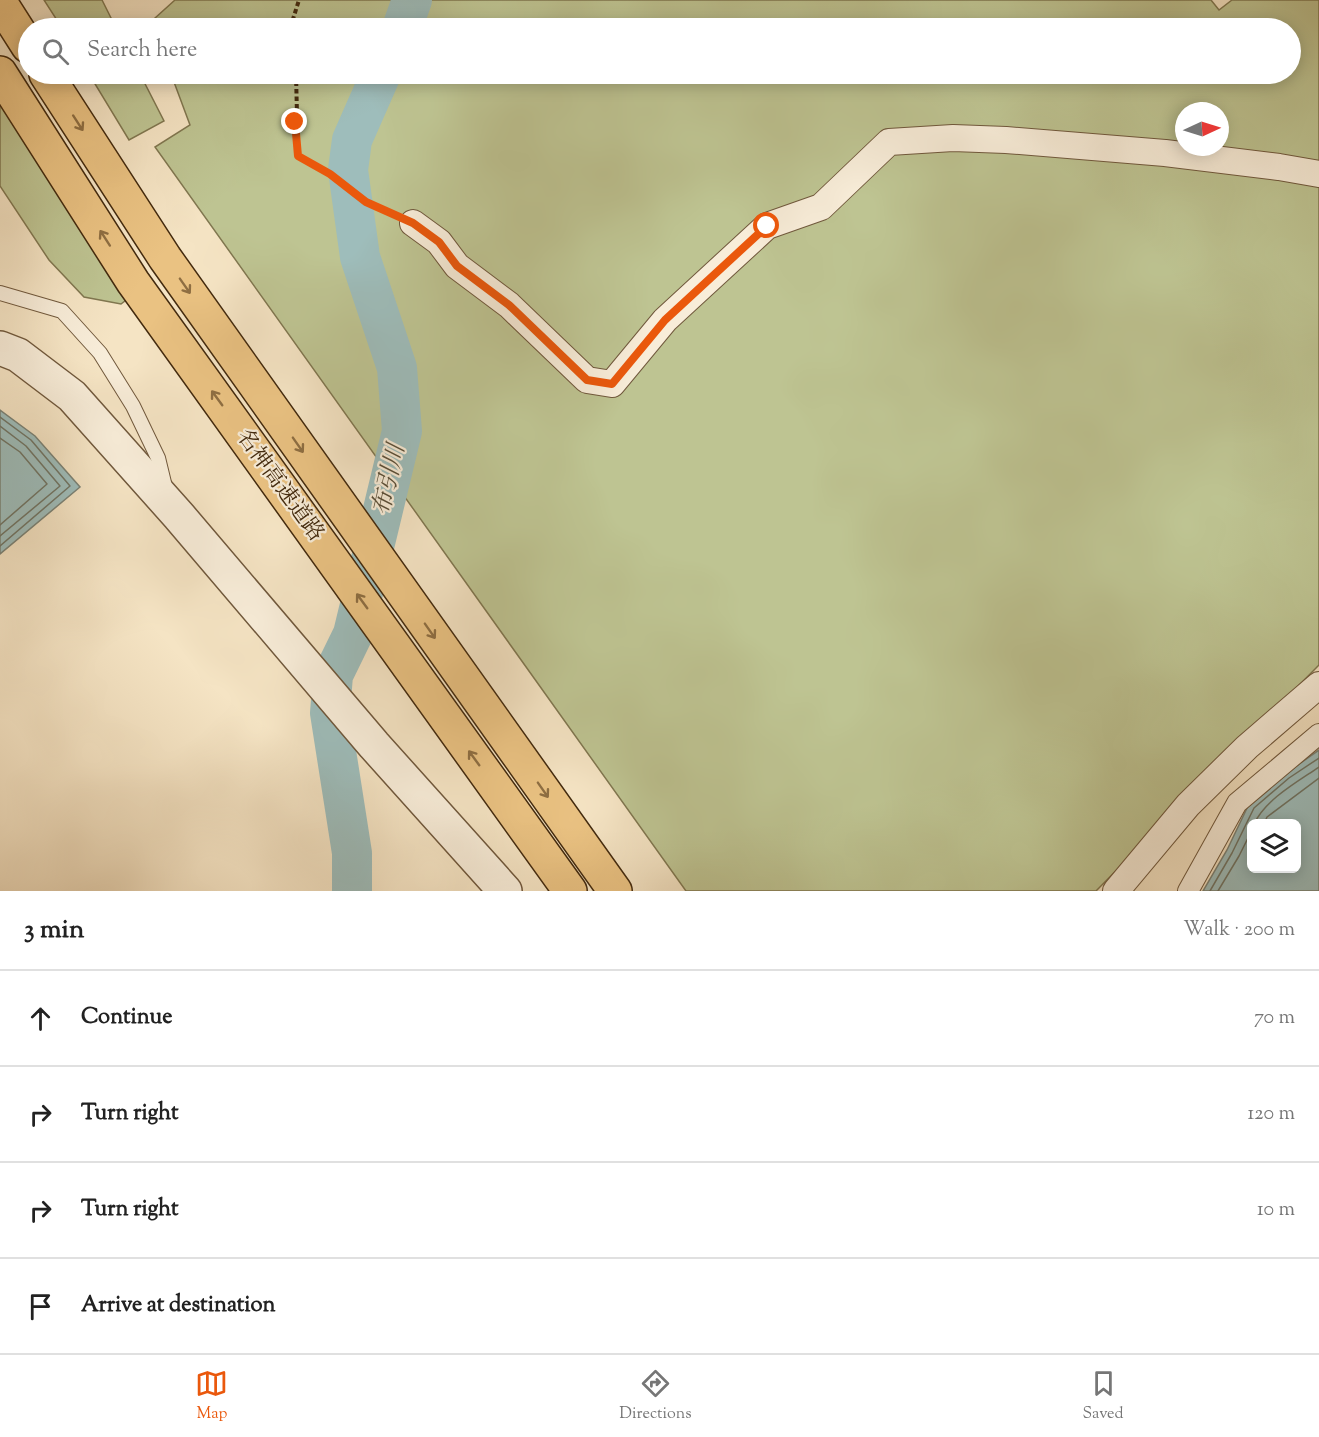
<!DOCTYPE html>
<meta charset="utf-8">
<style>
body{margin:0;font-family:"Sorts Mill Goudy","Noto Serif JP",serif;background:#f2f2f2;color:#222}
.controls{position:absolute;right:18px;bottom:18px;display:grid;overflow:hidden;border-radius:9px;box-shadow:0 3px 15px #0003}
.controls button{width:54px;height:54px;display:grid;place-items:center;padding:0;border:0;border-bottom:2px solid #e0e0e0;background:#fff;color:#222;font:30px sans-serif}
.compass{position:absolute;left:1175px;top:102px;width:54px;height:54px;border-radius:50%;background:#fff;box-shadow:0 3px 15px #0003;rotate:86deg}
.stop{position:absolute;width:18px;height:18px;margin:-14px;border:4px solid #ea580c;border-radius:50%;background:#fff}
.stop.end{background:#ea580c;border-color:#fff;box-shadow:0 2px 6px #0008}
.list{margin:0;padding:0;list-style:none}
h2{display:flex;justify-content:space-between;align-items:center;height:78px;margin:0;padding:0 24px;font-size:26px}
h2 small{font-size:20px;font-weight:400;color:#767676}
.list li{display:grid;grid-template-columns:39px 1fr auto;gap:18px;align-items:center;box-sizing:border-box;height:96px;padding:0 24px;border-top:2px solid #e0e0e0}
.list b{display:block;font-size:22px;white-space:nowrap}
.list em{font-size:20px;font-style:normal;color:#767676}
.icon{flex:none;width:33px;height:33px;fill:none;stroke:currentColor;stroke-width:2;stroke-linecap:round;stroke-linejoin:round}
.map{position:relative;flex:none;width:1319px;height:891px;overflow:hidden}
.search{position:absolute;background:#fff;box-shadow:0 3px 15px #0003;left:18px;right:18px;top:18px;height:66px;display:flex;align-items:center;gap:15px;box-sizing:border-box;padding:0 21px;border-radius:33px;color:#767676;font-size:22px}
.sheet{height:462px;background:#fff}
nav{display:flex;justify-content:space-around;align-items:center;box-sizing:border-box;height:84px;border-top:2px solid #e0e0e0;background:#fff;font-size:16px;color:#767676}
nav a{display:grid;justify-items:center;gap:3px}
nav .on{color:#ea580c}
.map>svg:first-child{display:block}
.green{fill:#bec492;stroke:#807750;stroke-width:1.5;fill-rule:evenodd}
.water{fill:#9ebdbb;stroke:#7a8276;stroke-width:1.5;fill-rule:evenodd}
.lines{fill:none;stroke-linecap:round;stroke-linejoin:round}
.shore{stroke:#707464;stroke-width:1.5}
.river{stroke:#9ebdbb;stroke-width:40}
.service-casing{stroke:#70583c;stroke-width:16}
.pedestrian-casing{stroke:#70583c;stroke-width:22}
.minor-casing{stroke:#70583c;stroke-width:28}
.tertiary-casing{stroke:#70583c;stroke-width:36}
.motorway-casing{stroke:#432a0e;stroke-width:36}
.path{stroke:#432a0e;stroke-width:4;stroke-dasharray:4.5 3;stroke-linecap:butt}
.service{stroke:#f8edd9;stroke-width:14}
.pedestrian{stroke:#f8edd9;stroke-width:20}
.minor{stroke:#f8edd9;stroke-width:26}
.tertiary{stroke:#f8edd9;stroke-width:33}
.motorway{stroke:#eac282;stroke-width:33}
.oneway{stroke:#8e6e42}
.route{stroke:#ea580c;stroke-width:8}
.labels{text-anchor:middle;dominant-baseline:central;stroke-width:4.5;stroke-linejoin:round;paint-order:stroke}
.street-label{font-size:22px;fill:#432a0e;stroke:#f8edd9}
.water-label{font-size:24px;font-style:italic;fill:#5a4f39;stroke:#f8edd9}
</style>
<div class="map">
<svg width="1319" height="891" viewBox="0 0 1319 891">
<rect width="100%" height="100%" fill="#f5e4c4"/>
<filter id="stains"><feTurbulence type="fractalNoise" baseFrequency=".00333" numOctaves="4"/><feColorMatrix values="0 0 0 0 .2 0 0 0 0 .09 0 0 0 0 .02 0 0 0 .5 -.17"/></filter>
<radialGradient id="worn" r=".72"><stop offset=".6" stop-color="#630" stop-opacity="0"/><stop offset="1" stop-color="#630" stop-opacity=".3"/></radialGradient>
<path class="green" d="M44,0H102L116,28H62Z
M175,0H1211L1219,10L1232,0H1319V665L1096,891H686L155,147L190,125L171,74H1290V28H144ZM1184,111H1220V147H1184Z
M89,74H140L164,121L129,140Z
M0,94L130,297L121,304L84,297L49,260L0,186Z"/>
<path class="water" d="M0,410L35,436L80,487L0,554Z
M1319,750V891H1203L1227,850L1249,804L1285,774ZM1252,824H1296V868H1252Z"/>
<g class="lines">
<path class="shore" d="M0,417L31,440L70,486L0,546
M0,426L26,446L60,486L0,536
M0,438L20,452L47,484L0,525
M1254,824C1266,799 1297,782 1319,767
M1264,824L1267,817L1319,778
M1210,891L1232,853L1254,808L1289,778L1319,758
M1218,891L1239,856L1252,830"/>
<path class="river" d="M402,28L412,0
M352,891V853L330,713L333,675L353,634L402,431L397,368L360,257L348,170L352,140L381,74"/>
<g class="service-casing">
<path id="service" d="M0,293L62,311L100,353L133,406L158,458L165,487"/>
</g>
<g class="pedestrian-casing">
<path id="pedestrian" d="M1188,891L1237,803L1319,734"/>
</g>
<g class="minor-casing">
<path id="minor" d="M413,223L439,242L457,266L509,305L587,380L612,384L665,320L767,226L821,207L889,142L953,138L1006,140L1165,153L1279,167L1319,174
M1116,891L1188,805L1247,747L1319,685"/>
</g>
<g class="tertiary-casing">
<path id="tertiary" d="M0,348L18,355L72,396L179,516L374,745L505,891"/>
</g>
<g class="motorway-casing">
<path id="motorway" d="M0,2L28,46
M0,73L133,282L570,891
M46,74L165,258L615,891"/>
</g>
<path class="path" d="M293,28V19L299,0
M296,74L298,156L330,174L366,202L393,214"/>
<use href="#service" class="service"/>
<use href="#pedestrian" class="pedestrian"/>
<use href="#minor" class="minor"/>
<use href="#tertiary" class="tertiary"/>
<use href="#motorway" class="motorway"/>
</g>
<defs><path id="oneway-shaft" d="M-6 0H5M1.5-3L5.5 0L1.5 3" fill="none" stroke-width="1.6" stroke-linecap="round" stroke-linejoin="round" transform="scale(1.5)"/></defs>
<g class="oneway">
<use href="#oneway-shaft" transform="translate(78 123) rotate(57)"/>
<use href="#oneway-shaft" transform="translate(105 238) rotate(-123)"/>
<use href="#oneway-shaft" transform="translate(185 286) rotate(55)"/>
<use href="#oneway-shaft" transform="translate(217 398) rotate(-126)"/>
<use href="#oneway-shaft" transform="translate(298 445) rotate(55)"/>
<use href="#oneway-shaft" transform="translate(362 601) rotate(-126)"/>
<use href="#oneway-shaft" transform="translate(430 631) rotate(55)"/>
<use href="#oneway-shaft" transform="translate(474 758) rotate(-126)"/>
<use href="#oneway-shaft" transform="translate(543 790) rotate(55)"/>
</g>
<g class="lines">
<path class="route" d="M295,122L298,156L330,174L366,202L413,223L439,242L457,266L509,305L587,380L612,384L665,320L767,226"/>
</g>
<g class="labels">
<g class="street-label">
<text transform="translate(279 486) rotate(54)">名神高速道路</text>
</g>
<g class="water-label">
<text transform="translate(390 480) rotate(-77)">布引川</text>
</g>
</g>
<rect width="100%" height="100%" filter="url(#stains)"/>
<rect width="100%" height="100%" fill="url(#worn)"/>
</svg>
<div class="controls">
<button><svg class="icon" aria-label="layers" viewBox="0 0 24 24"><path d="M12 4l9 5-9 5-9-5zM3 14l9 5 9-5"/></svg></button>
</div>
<svg class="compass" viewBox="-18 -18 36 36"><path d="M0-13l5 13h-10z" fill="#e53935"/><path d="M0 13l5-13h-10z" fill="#767676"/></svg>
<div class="stop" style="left:767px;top:226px"></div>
<div class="stop end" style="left:295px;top:122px"></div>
<div class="search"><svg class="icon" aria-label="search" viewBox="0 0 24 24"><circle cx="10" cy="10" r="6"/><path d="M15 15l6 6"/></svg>Search here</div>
</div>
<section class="sheet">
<h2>3 min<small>Walk · 200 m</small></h2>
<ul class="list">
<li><svg class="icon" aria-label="ahead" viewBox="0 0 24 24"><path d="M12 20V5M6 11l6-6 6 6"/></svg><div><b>Continue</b></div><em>70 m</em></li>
<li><svg class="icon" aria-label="right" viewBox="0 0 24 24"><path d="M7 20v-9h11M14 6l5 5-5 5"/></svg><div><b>Turn right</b></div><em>120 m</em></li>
<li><svg class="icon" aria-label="right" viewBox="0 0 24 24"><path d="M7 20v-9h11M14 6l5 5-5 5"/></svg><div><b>Turn right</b></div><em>10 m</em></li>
<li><svg class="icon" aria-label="arrive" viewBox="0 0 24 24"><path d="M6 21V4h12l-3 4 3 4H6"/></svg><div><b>Arrive at destination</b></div></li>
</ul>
</section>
<nav>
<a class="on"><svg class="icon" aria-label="map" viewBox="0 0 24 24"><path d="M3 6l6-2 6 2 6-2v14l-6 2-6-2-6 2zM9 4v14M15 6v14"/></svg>Map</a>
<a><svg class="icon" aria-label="directions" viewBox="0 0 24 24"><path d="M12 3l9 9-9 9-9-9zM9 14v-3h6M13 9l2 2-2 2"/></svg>Directions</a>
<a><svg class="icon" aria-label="saved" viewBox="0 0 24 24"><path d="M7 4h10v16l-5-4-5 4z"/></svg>Saved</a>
</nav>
